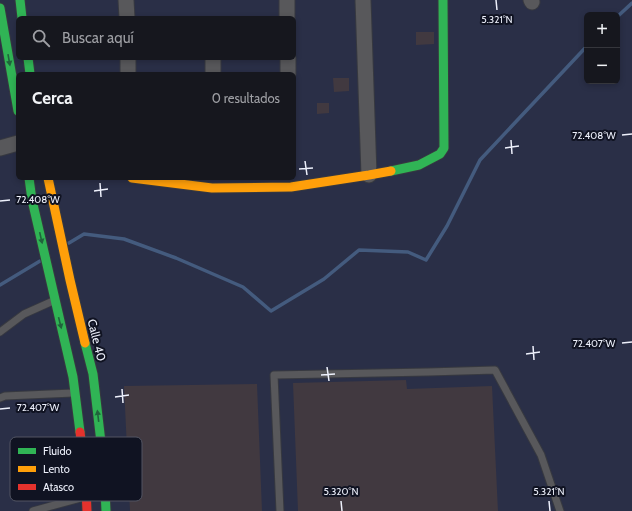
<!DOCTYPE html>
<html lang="es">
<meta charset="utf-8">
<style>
body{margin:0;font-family:Cabin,sans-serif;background:#1f2027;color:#f1f3f6}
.controls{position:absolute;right:12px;top:12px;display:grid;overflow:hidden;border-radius:6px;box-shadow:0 2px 6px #0003}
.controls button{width:36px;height:36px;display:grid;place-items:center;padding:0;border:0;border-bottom:1px solid #35363c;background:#16171e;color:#f1f3f6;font:20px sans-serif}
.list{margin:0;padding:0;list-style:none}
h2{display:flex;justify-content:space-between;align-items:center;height:52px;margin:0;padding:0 16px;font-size:17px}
h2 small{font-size:13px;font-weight:400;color:#9e9fa4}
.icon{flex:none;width:22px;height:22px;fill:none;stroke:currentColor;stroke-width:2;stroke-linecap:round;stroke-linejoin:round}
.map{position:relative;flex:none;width:632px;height:511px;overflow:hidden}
.search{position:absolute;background:#16171e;box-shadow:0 2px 6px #0003;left:16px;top:16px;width:280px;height:44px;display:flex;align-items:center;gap:10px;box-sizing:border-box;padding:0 14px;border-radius:6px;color:#9e9fa4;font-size:15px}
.panel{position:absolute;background:#16171e;box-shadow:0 2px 6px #0003;left:16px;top:72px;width:280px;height:108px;border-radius:6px}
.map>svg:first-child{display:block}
.green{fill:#2a2f47;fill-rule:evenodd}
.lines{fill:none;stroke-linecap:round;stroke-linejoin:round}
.stream{stroke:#445b7e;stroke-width:3.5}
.building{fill:#413940}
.lane-casing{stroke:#373940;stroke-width:9}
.street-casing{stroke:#373940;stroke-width:17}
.fast-casing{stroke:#373940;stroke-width:11}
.slow-casing{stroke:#373940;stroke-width:11}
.jam-casing{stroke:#373940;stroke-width:11}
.lane{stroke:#58585b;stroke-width:7}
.street{stroke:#58585b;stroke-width:15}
.fast{stroke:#30b455;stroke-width:9}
.slow{stroke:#ff9f0a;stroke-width:9}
.jam{stroke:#e5322d;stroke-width:9}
.oneway{fill:#20643c}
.ticks{fill:none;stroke:#edf0fb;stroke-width:1.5}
.labels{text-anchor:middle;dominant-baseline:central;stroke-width:4;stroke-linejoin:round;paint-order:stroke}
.street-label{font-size:12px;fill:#edf0fb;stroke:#101322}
.key{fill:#101322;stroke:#525563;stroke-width:1}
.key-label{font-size:11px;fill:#edf0fb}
.ticks-label{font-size:10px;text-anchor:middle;fill:#edf0fb;stroke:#101322;stroke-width:4;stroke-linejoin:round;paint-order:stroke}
</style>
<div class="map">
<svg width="632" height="511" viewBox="0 0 632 511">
<rect width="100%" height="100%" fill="#1d1f28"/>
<path class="green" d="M0,0H632V511H0ZM587,15H617V81H587ZM18,18H294V58H18ZM18,74H294V178H18Z"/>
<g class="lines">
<path class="stream" d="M617,17L632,3
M69,243L84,234L124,239L176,258L243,287L271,311L324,279L359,250L408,252L426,260L447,226L480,160L587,46
M0,285L40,261"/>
</g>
<path class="building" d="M416,32H434V44L416,45Z
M333,78H349V91L334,92Z
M317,103H329V113L317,114Z
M406,380L407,389L492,386L498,511H298L293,383Z
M257,384L262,511H130L124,386Z"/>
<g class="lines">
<g class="lane-casing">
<path id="lane" d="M0,332L24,314L53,301
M0,398L5,396L73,393
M33,511L84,497
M280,511L274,375L428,372L495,370L541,455L560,511"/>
</g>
<g class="street-casing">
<path id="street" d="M126,0L127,18
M287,0V18
M363,0L369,175
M531,0L532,2
M128,58V74
M288,58V74
M213,74V58
M0,148L18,143"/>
</g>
<g class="fast-casing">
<path id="fast" d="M20,0L22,18
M0,8L18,111
M28,58L30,74
M391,171L419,165L440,154L444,148L443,0
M29,178L32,200L73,377L80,432
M85,343L93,374L104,468L106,511"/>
</g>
<g class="slow-casing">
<path id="slow" d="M48,178L70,280L85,343
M132,178L212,188L291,187L369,175L391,171"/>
</g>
<g class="jam-casing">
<path id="jam" d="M80,432L85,470L87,511"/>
</g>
<use href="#lane" class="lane"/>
<use href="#street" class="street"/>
<use href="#fast" class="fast"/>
<use href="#slow" class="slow"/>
<use href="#jam" class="jam"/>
</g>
<defs><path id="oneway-solid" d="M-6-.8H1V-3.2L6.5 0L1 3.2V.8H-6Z"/></defs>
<g class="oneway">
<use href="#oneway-solid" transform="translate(9 60) rotate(80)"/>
<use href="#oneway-solid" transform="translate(41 238) rotate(77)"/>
<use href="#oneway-solid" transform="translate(60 323) rotate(76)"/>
<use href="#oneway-solid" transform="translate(98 416) rotate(-97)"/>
</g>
<path class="ticks" d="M496,0L497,10M622,135L632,134M511,140L512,154M505,148L519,146M305,161L307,175M299,169L313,168M100,183L101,197M94,191L108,189M0,201L10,200M622,343L632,342M533,346L534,360M526,354L540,352M327,367L329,381M321,375L335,374M122,389L123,403M115,397L129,395M0,409L10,408M341,501L342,511M549,501L550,511"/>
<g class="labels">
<g class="street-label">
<text transform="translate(97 340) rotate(76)">Calle 40</text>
</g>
</g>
<rect x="10" y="437" width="132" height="64" rx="6" class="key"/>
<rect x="18" y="448" width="18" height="6" fill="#30b455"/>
<rect x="18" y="466" width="18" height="6" fill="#ff9f0a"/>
<rect x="18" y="484" width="18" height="6" fill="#e5322d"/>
<g class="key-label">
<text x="43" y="455">Fluido</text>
<text x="43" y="473">Lento</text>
<text x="43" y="491">Atasco</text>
</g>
<g class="ticks-label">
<text x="497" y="23">5.321°N</text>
<text x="594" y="139">72.408°W</text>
<text x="38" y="203">72.408°W</text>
<text x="594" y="347">72.407°W</text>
<text x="38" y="411">72.407°W</text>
<text x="341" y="495">5.320°N</text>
<text x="549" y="495">5.321°N</text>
</g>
</svg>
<div class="controls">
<button>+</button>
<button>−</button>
</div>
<div class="search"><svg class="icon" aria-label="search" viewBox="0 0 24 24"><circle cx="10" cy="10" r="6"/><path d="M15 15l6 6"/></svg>Buscar aquí</div>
<section class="panel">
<h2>Cerca<small>0 resultados</small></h2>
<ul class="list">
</ul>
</section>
</div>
